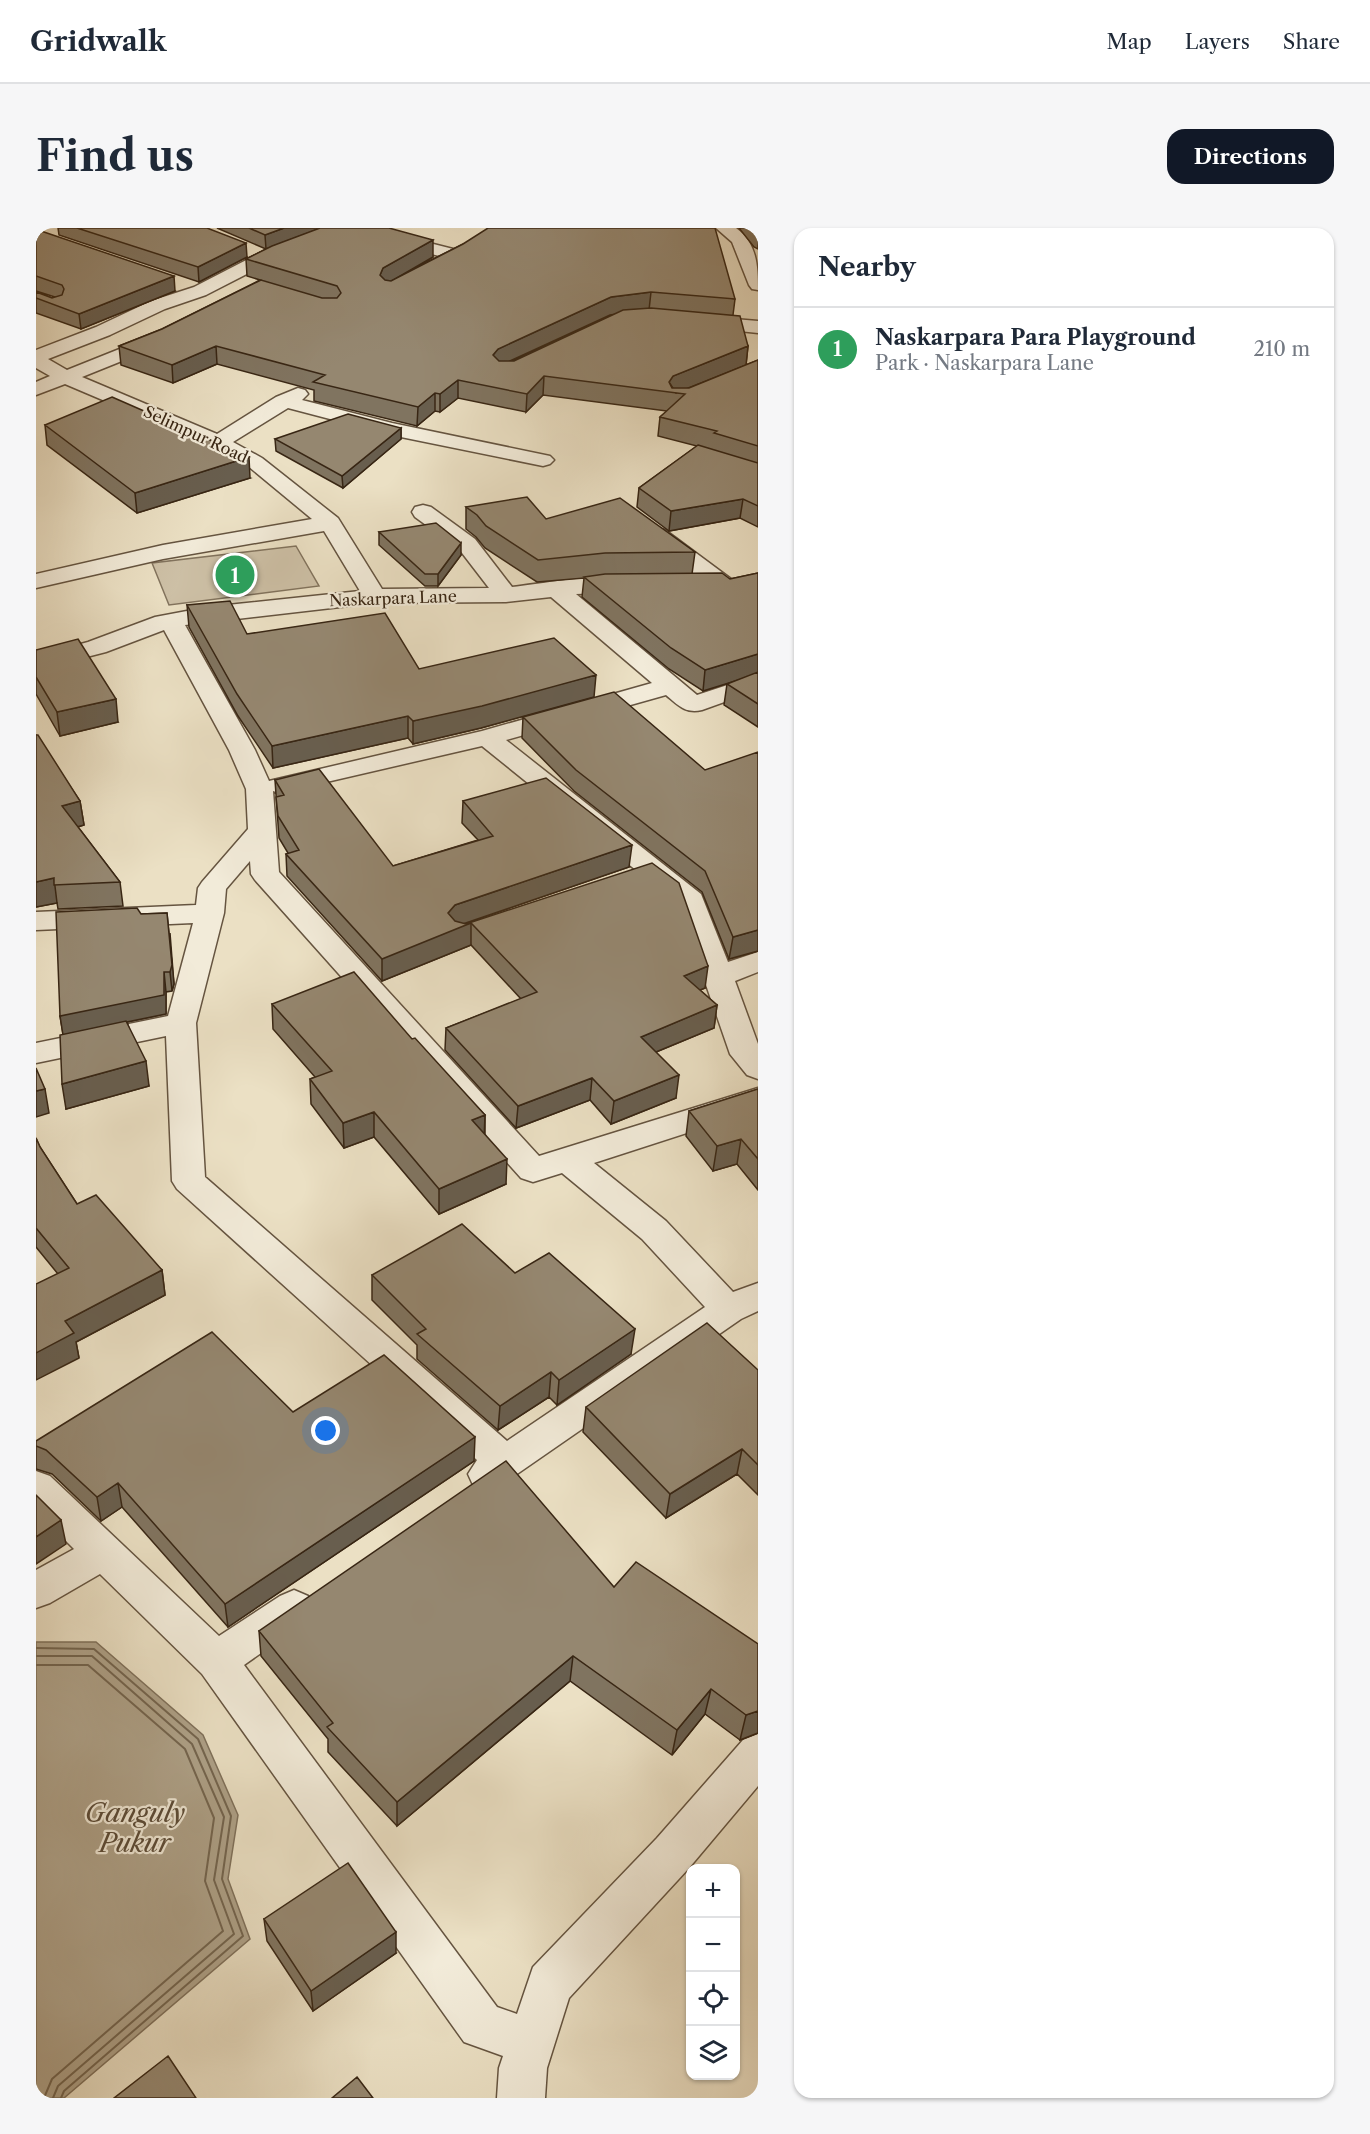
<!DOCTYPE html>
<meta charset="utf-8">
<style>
body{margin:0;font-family:"Libre Caslon Text",serif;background:#f6f6f7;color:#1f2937}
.controls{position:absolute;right:18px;bottom:18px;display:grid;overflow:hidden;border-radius:12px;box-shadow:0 2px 4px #0004}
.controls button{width:54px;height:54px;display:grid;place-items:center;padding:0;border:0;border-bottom:2px solid #e0e1e3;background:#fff;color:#1f2937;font:30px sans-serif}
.you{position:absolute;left:290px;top:1203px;width:21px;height:21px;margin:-15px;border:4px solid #fff;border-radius:50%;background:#1a73e8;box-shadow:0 0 0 9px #1a73e833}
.badge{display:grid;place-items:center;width:39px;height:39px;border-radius:50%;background:#111827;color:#fff;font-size:20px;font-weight:700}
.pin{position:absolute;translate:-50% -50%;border:3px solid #fff;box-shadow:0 2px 6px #0006}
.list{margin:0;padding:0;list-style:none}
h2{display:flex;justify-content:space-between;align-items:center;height:78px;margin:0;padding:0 24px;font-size:26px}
h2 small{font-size:20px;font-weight:400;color:#747a83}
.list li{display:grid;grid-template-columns:39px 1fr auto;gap:18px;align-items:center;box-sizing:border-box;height:84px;padding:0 24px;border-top:2px solid #e0e1e3}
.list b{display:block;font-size:22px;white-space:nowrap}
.list p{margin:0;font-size:20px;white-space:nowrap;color:#747a83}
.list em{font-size:20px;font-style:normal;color:#747a83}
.icon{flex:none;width:33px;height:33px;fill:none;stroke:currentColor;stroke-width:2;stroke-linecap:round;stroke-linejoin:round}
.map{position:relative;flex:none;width:722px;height:1870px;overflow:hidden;border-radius:18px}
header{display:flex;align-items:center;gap:36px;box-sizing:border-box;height:84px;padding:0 30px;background:#fff;border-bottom:2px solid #e0e1e3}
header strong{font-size:28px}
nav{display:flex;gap:33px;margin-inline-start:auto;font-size:21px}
.intro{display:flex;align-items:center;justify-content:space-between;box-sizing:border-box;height:144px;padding:0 36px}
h1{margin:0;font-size:42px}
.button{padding:15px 27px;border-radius:18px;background:#111827;color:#fff;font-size:21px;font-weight:700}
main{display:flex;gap:36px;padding:0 36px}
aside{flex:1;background:#fff;border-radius:18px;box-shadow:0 2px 4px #0004}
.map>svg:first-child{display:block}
.green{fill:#cdc0a6;stroke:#82735d;stroke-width:1.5}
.water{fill:#aea188;stroke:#7f705a;stroke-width:1.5}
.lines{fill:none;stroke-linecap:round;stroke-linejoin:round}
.shore{stroke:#73644e;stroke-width:2}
.minor-casing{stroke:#655440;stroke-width:3}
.minor{fill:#f2ebd9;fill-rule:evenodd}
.wall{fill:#807460;stroke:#382614;stroke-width:1.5;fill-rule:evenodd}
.shaded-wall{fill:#685e4e;stroke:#382614;stroke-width:1.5}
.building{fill:#958770;stroke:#382614;stroke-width:1.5}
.labels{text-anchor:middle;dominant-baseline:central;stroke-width:4.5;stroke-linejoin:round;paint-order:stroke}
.far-street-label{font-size:16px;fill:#382614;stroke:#f2ebd9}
.near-water-label{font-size:26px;font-style:italic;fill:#5b4b37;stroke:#f2ebd9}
</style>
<header>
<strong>Gridwalk</strong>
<nav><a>Map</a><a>Layers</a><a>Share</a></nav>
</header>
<div class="intro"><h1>Find us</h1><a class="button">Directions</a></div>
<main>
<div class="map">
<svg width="722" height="1870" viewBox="0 0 722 1870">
<rect width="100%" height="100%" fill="#ebe0c4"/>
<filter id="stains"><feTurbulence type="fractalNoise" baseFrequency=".00333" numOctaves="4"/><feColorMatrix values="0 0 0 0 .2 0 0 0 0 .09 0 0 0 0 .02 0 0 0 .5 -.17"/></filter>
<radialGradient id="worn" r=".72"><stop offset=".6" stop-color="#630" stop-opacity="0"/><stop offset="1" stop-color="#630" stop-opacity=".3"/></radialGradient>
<path class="green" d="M260,318L283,358L133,377L116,335Z"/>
<path class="water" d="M0,1414H60L167,1507L202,1587L192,1651L214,1711L28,1870H0Z"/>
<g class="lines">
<path class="shore" d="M0,1420L58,1421L162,1511L195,1588L186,1651L207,1708L28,1863L25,1870
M0,1428H56L156,1516L188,1589L178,1652L198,1706L22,1858L17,1870
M0,1437H52L149,1521L178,1590L169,1653L187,1703L16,1851L8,1870"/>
<g class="minor-casing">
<path id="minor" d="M291,0H316L313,4L236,33L170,67L129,81L74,107L12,131L31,142L126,104L133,106L136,110L133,114L46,149L181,206L240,169L262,160L269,162L272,166L266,172L356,195L514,228L518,232L514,236L507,238L355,207L252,180L197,214L226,230L302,290L346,361L453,360L423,321L379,289L376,284L379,279L387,277L395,279L439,311L476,359C511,355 566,344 600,352L604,357L600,362L592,364L540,366L661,467L722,447V462L666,482C649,486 642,477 630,467L470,512L665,666L692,734L722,724V744L699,753L722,816V851L711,847L694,826L642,676L446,518L243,565L237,563L243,644L503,928L722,860V882L558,935L630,993L697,1064L722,1055V1083L705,1091L465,1257L451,1262L437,1257L432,1246L441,1232L141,961L136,953L130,808L0,835V815L132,788L157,695L0,702V684L160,677L162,660L166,654L212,601L210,561L193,522L128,402L70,424L0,442V428L52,414L119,389L172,379L324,363L288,303L127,331L0,360V346L127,317L276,291L212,238L175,218L29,156L0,167V154L14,148L0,140V122L60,99L115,73L158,59L224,25ZM515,369L616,455L446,503L233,553L219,522L149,397L339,375L470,374ZM214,633L215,646L219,652L485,950L497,954L526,945L606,1011L669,1079L471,1213L169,949L160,795L188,685L190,661Z
M680,0H700C721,15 722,38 722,62L716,61L713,57L696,14Z
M354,5L425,23L428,27L425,31L419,32L348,14L345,10L348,6Z
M663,88L722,93V105L656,98L654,94L656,90Z
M621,300L629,302L695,351L699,356L695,361L687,363L679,361L613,312L610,307L613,302Z
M0,1243L14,1248L183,1408L244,1368L258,1362L272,1368L278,1380L272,1392L208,1437L461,1779L481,1786L497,1739L621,1610L707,1512L722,1506V1558L653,1640L533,1770L511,1840L509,1870H461L463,1840L467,1828L428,1814L166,1446L64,1346L14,1375L0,1380V1342L38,1321L0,1283Z"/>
</g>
<use href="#minor" class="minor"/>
</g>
<path class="wall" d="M22,0H171L211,29L163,54L23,7Z
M181,0H353L397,29L367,46L427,16L699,71L697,87L712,118L710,137L651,160L722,132V299L704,290L633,303L601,279L603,260L661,218L622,208L624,189L631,183L507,167L490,184L422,170L404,184L399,183L381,198L278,173V162L181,136L137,155L85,137L83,118L126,101L224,52L211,48L210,31L230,21ZM579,86L478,133H475L574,87Z
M703,0H722V21L718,19Z
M0,4L139,63L45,101L0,85V64L16,70L19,69L0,63Z
M9,197L214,250L101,285L11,217Z
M365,200V211L307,260L240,223L239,211Z
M430,279L510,291L659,324L656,346L694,351L722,345V499L688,477L691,456L698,453L667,463L633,441L546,369L548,350L501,354L449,320L440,309L430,301Z
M343,304L425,327L402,358H389L343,317Z
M151,377L211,406L383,441L558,469L445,500L377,516L372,510L237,540L202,488L153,399Z
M0,422L82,494L24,508L0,466Z
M487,489L669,542L722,723L693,731L666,664L538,563L486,510Z
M0,507L44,573L48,597L42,599L84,654L87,678L22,681L21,675L0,679Z
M239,552L357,638L442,612L426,595L427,573L593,639L428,696H430L440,693L669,760L664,762L681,777L678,800L620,824L640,870L575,896L554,872L480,900L409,822L410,800L485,771L435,717L346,753L251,648L250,626L252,625L243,610Z
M131,685L138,756L136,763L130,764V786L91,794L113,858L30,881L27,806L24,788L105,686Z
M236,776L376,811L449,887V906L470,956L403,986L338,909L308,920L275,876L274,851L279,849L237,801Z
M722,861V962L701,936L677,943L650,908L653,883Z
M0,910L4,919L41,976L126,1042L129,1067L40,1114L43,1130L22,1046L0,1019Z
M479,1045L595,1126L521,1177L513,1169L462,1202L381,1131V1117L336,1072V1047Z
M722,1142V1267L701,1246L630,1290L547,1204L550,1179Z
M257,1184L438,1233L192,1399L86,1279L65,1293L16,1246L0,1241V1213Z
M578,1359L722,1416V1505L704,1512L669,1486L636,1527L534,1453L361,1598L292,1524V1511L225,1428L223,1403Z
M228,1691L360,1725L277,1783L231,1713Z"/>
<path class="shaded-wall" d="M248,0H285L230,21L229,7Z
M397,12V29L347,58L344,47L347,40Z
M210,15L211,29L163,54L162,39Z
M138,48L139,63L45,101L43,86Z
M615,64L613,82L574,87L461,139L457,127L462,121L575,69Z
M180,118L181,136L137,155L136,137Z
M712,118L710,137L640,165L633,154L637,148Z
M508,148L507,167L490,184L491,166Z
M422,152V170L404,184V166Z
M399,165V183L381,198L382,179Z
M365,200V211L307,260L306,248Z
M213,229L214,250L101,285L99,265Z
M707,271L704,290L633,303L635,283Z
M425,315V327L402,358V346Z
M722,426V446L667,463L669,442Z
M560,447L558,469L445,500L377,516V493Z
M80,471L82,494L24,508L21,484Z
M372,488V510L237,540L236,518Z
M44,573L48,597L30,602L26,578Z
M596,617L593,639L418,699L435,695V717L346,753V731L412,685L419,677Z
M18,650L21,675L0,679V654Z
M722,702V723L693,731L697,709Z
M134,705L138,756L136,763L134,744Z
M672,738L669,760L645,770L648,748Z
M128,744L130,764V786L27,807L24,788Z
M681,777L678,800L603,831L605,809Z
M110,833L113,858L30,881L26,856Z
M643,847L640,870L575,896L578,873Z
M556,850L554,872L480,900L482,878Z
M9,861L13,885L0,889V863Z
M338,884V909L308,920L307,895Z
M449,887L448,912L436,892Z
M705,911L701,936L677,943L681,918Z
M471,931L470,956L403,986V961Z
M126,1042L129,1067L40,1114L43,1130L0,1152V1125L29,1093Z
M599,1101L595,1126L521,1177L523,1152Z
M515,1144L513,1169L462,1202L464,1178Z
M439,1209L438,1233L192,1399L189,1376Z
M706,1221L701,1246L630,1290L634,1266Z
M82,1255L86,1279L65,1293L61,1269Z
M25,1292L30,1316L0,1336V1309Z
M537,1428L534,1453L361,1598V1574Z
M675,1461L669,1486L636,1527L641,1502Z
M722,1483V1505L704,1512L710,1487Z
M360,1704V1725L277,1783L275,1763Z"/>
<path class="building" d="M41,0H171L210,15L162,39Z
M213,0H248L229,7Z
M284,0H353L397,12L347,40L344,47L349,52L355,53L427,16L452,0H679L699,71L615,64L575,69L462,121L457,127L463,133H478L587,82L615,80L704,88L712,118L637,148L633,154L636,160H653L722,132V218L678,205L681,203L624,189L649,166L508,148L491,166L422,152L404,166L399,165L382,179L277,154L289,147L180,118L136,137L83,118L126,101L225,52L286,70H301L305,65L301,58L210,31L236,18Z
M2,2L138,48L43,86L0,70V64L16,70L26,67L28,61L26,57L0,48V4Z
M76,169L213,229L99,265L9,197Z
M312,186L365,200L306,248L239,211Z
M662,217L722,235V278L707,271L635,283L603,260Z
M491,269L510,291L584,270L659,324L569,325L502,332L450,298L441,287L430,279Z
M400,295L425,315L402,346H389L343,304Z
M686,345L694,351L722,345V426L669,442L635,420L548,349L569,346Z
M194,373L211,406L349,385L383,441L518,410L560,447L446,478L377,493L372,488L236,518L201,466L151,377Z
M42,411L80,471L21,484L0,449V422Z
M722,444V476L691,456Z
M578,464L669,542L722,524V702L697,709L669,643L540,542L487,489Z
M0,507H2L44,573L26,578L84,654L18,657V650L0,654Z
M283,541L357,638L457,608L427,573L510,550L596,617L419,677L412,685L419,693L430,696L616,635L643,655L672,738L648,748L681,777L605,809L643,847L578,873L556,850L482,878L410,800L501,764L435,695L346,731L250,626L263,622L242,588L240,569L248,567L239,552Z
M101,680L105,686L131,685L136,737L134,744H128V767L24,788L20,684Z
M318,744L376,811L379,810L449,887L436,892L471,931L403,961L338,884L307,895L274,851L296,843L236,776Z
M90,793L110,833L26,856L24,807Z
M0,840L9,861L0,863Z
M722,861V931L705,911L681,918L653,883Z
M0,910L4,919L41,976L60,967L126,1042L29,1093L38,1105L0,1125V1056L33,1040L0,1000Z
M426,996L479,1045L513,1025L599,1101L523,1152L515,1144L464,1178L381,1106L390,1101L336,1047Z
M671,1095L722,1142V1237L706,1221L634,1266L550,1179Z
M176,1104L257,1184L348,1127L439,1209L189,1376L82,1255L61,1269L10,1222L0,1218V1213Z
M470,1233L578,1359L600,1334L722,1416V1483L710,1487L675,1461L641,1502L537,1428L361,1574L291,1499L297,1495L223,1403Z
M0,1267L25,1292L0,1309Z
M312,1635L360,1704L275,1763L228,1691Z
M132,1828L160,1870H78Z
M321,1849L337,1870H296Z"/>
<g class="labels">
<g class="far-street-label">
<text transform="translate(160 206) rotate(25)">Selimpur Road</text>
<text transform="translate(357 370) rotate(-2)">Naskarpara Lane</text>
</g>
<g class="near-water-label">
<text x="99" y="1585">Ganguly<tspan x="99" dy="30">Pukur</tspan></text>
</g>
</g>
<rect width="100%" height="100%" filter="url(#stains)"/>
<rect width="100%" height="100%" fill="url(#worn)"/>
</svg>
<div class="controls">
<button>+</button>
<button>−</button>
<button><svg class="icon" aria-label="locate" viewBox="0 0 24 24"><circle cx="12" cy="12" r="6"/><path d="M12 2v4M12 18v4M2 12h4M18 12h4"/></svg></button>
<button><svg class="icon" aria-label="layers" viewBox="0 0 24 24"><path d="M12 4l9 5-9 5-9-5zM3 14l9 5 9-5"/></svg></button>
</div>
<div class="you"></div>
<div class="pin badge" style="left:199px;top:347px;background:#2e9e5b">1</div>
</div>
<aside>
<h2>Nearby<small></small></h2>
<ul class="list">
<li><span class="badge" style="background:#2e9e5b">1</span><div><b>Naskarpara Para Playground</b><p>Park · Naskarpara Lane</p></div><em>210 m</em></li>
</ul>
</aside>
</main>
